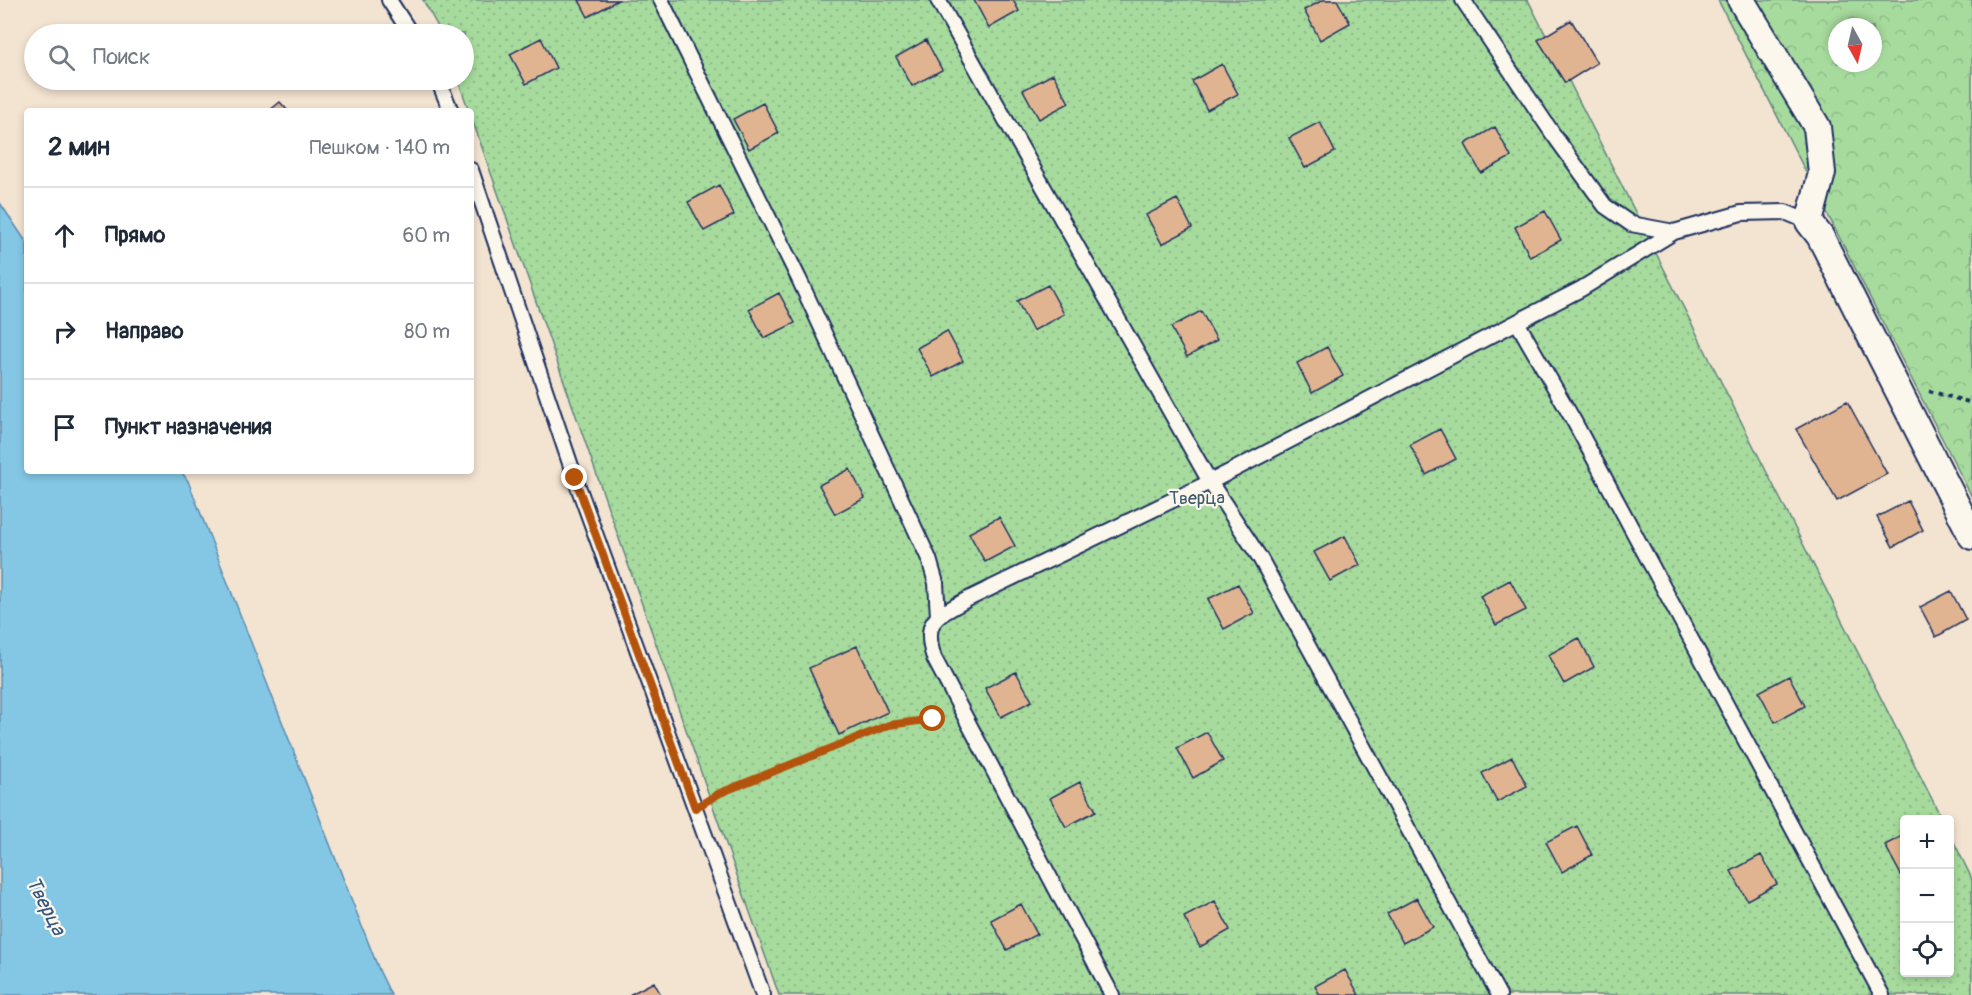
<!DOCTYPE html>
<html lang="ru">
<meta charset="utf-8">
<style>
body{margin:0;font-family:Pangolin,sans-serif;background:#f6f6f7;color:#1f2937}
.controls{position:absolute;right:18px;bottom:18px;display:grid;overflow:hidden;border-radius:6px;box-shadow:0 3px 9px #0003}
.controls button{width:54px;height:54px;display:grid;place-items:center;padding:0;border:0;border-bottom:2px solid #e0e1e3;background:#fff;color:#1f2937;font:30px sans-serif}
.compass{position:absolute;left:1828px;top:18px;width:54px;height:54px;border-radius:50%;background:#fff;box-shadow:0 3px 9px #0003;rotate:172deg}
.stop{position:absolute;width:18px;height:18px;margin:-14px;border:4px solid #b45309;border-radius:50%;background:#fff}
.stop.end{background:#b45309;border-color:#fff;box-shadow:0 2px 6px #0008}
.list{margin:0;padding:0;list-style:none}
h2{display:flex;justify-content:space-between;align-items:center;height:78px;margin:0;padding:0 24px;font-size:26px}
h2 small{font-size:20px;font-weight:400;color:#747a83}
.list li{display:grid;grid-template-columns:39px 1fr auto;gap:18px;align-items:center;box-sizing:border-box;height:96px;padding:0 24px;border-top:2px solid #e0e1e3}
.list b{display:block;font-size:22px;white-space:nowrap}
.list em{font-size:20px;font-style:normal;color:#747a83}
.icon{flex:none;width:33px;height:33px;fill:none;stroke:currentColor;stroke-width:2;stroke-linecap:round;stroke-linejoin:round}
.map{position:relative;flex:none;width:1972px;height:995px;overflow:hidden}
.search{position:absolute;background:#fff;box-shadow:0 3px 9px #0003;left:24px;top:24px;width:450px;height:66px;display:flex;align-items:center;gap:15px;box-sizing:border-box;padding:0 21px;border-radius:33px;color:#747a83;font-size:22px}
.panel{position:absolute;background:#fff;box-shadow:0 3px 9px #0003;left:24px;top:108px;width:450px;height:366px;border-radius:6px}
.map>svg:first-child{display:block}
.forest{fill:url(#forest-crowns);stroke:#61857e;stroke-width:1.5;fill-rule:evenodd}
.park{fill:url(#park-dots);stroke:#61857e;stroke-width:1.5}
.water{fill:#84c7e5;stroke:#5a8aaf;stroke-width:1.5}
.building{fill:#e1b491;stroke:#1b2f5e;stroke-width:1.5}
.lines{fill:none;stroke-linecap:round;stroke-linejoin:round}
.service-casing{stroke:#1b2f5e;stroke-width:18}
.minor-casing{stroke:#1b2f5e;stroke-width:30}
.path{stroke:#1b2f5e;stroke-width:4;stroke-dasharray:4.5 4.5;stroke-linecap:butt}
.service{stroke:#fbf7ec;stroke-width:14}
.minor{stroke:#fbf7ec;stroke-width:26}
.route{stroke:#b45309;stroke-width:8}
.labels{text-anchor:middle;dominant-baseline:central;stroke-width:4.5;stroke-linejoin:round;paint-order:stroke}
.park-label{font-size:18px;fill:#3e5a6e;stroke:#fbf7ec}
.water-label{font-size:20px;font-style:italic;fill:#355580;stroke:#fbf7ec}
</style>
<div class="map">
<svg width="1972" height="995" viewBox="0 0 1972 995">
<defs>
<pattern id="forest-crowns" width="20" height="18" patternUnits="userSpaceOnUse" patternTransform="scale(1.5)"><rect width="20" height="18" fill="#a7db9d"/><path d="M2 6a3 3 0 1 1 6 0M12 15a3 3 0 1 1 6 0" fill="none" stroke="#8fbc8a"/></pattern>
<pattern id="park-dots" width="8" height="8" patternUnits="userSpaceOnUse" patternTransform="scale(1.5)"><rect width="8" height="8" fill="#a7db9d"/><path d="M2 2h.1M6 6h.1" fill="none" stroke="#8fbc8a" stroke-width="1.8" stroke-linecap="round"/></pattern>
</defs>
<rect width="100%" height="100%" fill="#f3e3d1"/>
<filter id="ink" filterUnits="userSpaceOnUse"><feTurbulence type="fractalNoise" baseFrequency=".0167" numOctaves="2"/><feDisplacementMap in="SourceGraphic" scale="12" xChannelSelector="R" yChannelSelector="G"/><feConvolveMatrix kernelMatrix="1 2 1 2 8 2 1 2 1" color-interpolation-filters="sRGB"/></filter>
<g filter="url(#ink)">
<path class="forest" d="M1718,0H1972V497ZM1837,27H1873V63H1837Z"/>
<path class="park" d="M423,0H1528L1942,819L1904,820V972H1950V834L1972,879V995H779L471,116V111H469L458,80H464V34H442Z"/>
<path class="water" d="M0,203L27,243V471H181L188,481L379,970L391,995H0Z"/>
<path class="building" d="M579,0H618L588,17Z
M974,0H1013L1019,11L989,28Z
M1323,0H1337L1350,23L1320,40L1304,10Z
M1571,20L1597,63L1565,83L1538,40Z
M541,38L556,68L526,84L510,54Z
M926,40L942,70L912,86L896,57Z
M1222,64L1238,94L1207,110L1192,81Z
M1053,74L1069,103L1039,119L1023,90Z
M280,102L288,111H269Z
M763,103L779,133L749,149L733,119Z
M1320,122L1335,152L1305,168L1289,138Z
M1495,127L1511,157L1481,173L1465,144Z
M719,185L734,215L704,231L688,202Z
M1177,199L1192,228L1162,244L1146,215Z
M1545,211L1561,240L1530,257L1515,227Z
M1048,285L1064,314L1033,331L1017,301Z
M779,293L795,323L764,338L749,309Z
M1201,311L1217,340L1187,357L1171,327Z
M947,331L963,361L933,377L917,348Z
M1327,347L1343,376L1312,393L1297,363Z
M1847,401L1887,474L1837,501L1796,429Z
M1440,429L1456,459L1426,475L1410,445Z
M850,469L865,498L835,514L819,485Z
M1908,501L1923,530L1893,547L1877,517Z
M999,517L1015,546L985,562L969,533Z
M1345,536L1360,565L1330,581L1314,552Z
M1510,580L1526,610L1496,625L1480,596Z
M1238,584L1254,613L1224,629L1208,599Z
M1951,591L1966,620L1936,637L1920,607Z
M1579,638L1594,667L1564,684L1548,655Z
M857,646L888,712L839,735L809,668Z
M1016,672L1032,701L1001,717L985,688Z
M1789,676L1805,706L1775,722L1759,692Z
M1207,732L1223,761L1193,778L1177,748Z
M1512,757L1527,786L1497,802L1482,773Z
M1080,782L1096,811L1066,827L1050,798Z
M1577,826L1592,855L1562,872L1546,842Z
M1904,835V873L1901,875L1885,845Z
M1761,855L1777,884L1747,900L1731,871Z
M1417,898L1433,927L1403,943L1387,914Z
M1215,901L1230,930L1200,947L1184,917Z
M1021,904L1037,934L1007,950L991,920Z
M1345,970L1359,995H1320L1315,986Z
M654,982L661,995H629Z"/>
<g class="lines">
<g class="service-casing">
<path id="service" d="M389,0L411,34
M661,0L799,279L929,559L936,583L938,616
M938,0L1210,482L1260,558L1499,995
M1463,0L1553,134L1605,206L1631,224L1674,232
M438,80L451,111
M471,170L575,478L763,995
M1517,322L1575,423L1882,995
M1112,995L934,658C922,620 936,617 966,600L1210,482L1517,322L1581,289L1674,232L1741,213L1785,212L1809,222"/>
</g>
<g class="minor-casing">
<path id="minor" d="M1741,0L1817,127L1822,173L1809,222L1820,236L1972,536"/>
</g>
<path class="path" d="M1929,391L1972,403
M714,796L889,725L933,719L940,715"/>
<use href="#service" class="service"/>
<use href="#minor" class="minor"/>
</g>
</g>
<g class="lines" filter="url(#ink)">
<path class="route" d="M575,478L695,808L720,793L889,725L933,719"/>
</g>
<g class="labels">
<g class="park-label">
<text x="1197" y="498">Тверца</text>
</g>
<g class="water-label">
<text transform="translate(46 906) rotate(63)">Тверца</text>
</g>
</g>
</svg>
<div class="controls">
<button>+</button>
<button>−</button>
<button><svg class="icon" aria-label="locate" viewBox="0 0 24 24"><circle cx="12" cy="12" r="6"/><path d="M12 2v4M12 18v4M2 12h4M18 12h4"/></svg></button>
</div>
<svg class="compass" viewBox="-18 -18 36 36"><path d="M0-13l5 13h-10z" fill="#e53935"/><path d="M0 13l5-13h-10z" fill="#747a83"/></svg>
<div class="stop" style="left:933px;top:719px"></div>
<div class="stop end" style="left:575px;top:478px"></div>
<div class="search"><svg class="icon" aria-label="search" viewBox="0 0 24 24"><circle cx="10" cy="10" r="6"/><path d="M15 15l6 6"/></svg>Поиск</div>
<section class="panel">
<h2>2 мин<small>Пешком · 140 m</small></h2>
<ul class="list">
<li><svg class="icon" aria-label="ahead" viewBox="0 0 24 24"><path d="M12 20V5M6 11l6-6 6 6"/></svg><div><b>Прямо</b></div><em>60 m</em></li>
<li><svg class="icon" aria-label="right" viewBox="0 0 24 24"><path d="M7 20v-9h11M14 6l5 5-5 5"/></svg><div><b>Направо</b></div><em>80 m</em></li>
<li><svg class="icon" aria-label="arrive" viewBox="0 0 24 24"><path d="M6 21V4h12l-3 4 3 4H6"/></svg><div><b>Пункт назначения</b></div></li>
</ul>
</section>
</div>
